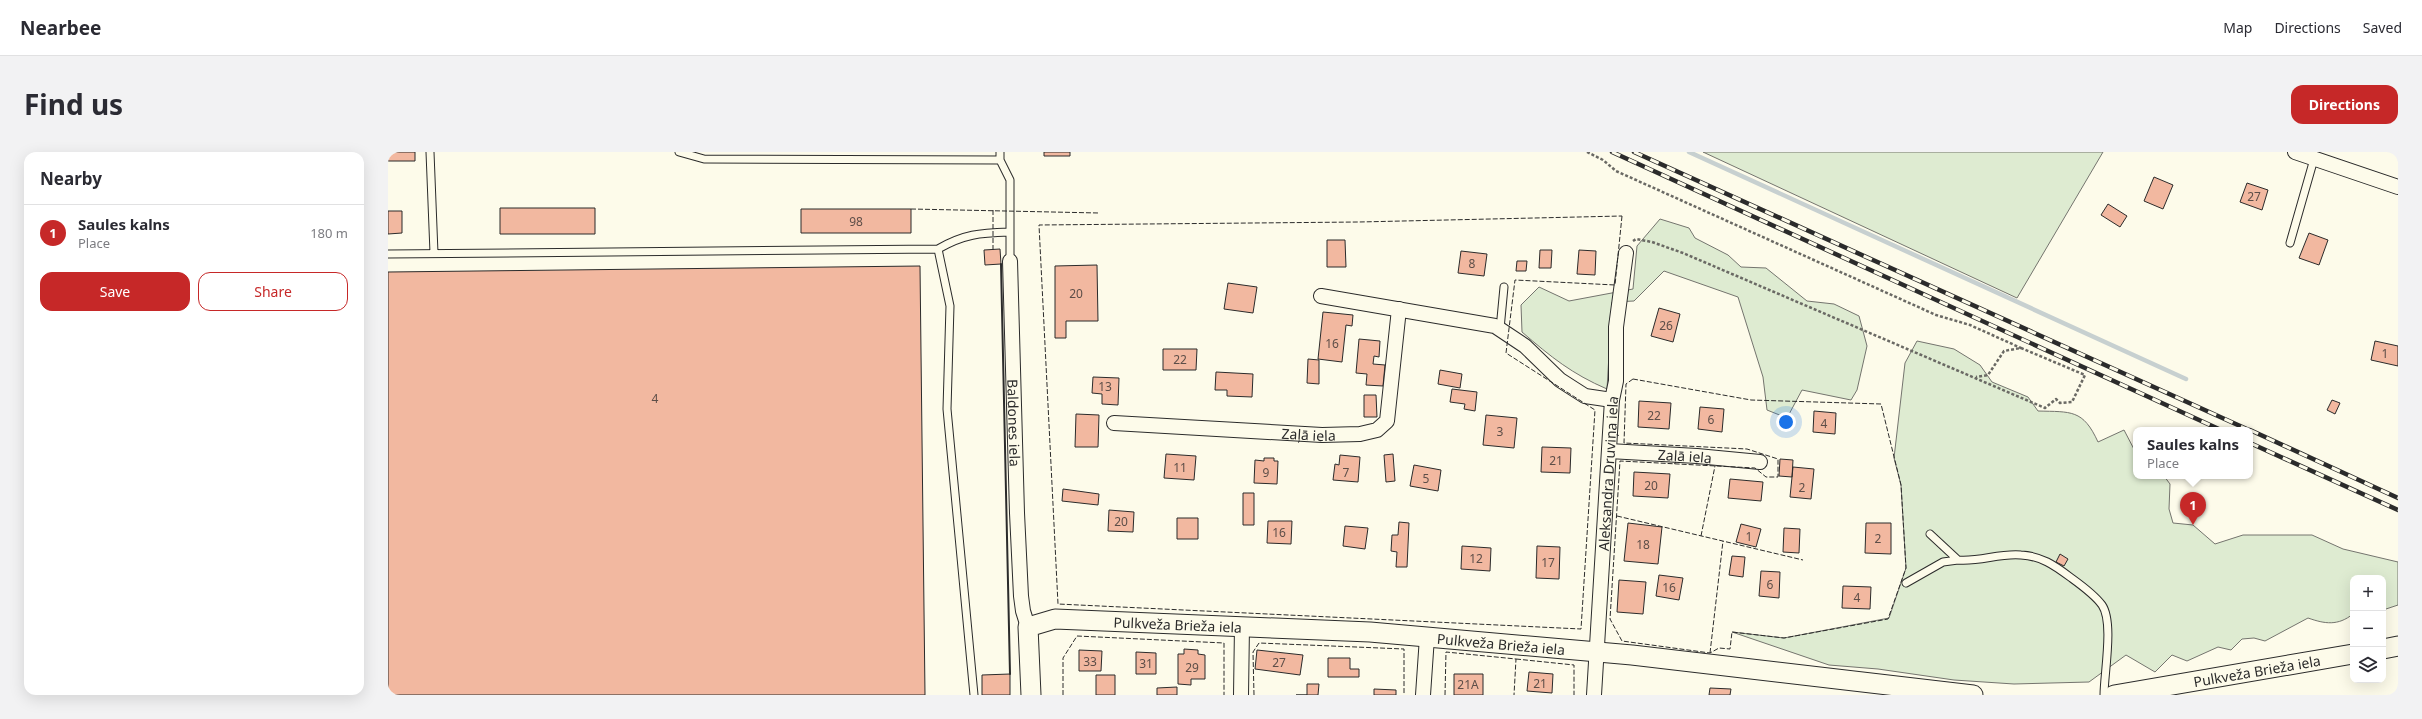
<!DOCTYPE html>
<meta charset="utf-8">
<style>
body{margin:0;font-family:"Noto Sans",sans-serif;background:#f2f2f3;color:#2b2b33}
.controls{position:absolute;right:12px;bottom:12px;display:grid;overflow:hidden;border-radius:8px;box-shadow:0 4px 16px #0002}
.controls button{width:36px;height:36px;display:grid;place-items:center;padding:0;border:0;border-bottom:1px solid #e1e1e2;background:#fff;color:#2b2b33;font:20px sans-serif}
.you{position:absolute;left:1398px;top:270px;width:14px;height:14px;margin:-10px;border:3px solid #fff;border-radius:50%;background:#1a73e8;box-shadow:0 0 0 6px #1a73e833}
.badge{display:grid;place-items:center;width:26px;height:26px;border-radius:50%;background:#c62828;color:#fff;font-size:13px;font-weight:700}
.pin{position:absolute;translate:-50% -33px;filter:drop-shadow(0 1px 2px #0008)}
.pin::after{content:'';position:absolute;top:21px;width:14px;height:12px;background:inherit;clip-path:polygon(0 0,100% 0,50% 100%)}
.popup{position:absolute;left:1745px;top:275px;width:120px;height:52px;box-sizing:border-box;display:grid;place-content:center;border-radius:8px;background:#fff;filter:drop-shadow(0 1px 3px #0005);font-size:13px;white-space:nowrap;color:#7c7c81}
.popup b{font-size:15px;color:#2b2b33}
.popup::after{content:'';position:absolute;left:50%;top:100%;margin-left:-8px;border:8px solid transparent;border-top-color:#fff}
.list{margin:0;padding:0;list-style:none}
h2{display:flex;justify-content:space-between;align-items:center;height:52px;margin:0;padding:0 16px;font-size:17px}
h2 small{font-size:13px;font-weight:400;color:#7c7c81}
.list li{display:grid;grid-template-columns:26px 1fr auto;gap:12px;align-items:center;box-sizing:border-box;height:56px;padding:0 16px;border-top:1px solid #e1e1e2}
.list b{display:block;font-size:15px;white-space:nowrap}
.list p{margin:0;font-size:13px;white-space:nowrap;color:#7c7c81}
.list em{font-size:13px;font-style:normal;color:#7c7c81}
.actions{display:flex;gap:8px;padding:12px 16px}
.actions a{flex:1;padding:9px 0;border:1px solid #c62828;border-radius:12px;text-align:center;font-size:14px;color:#c62828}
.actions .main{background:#c62828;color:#fff}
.icon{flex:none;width:22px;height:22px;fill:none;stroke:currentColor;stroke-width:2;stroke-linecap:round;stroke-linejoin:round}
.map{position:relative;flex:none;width:2010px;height:543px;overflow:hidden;border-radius:12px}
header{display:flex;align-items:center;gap:24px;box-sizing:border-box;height:56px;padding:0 20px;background:#fff;border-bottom:1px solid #e1e1e2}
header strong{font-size:19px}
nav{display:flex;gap:22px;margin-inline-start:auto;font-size:14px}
.intro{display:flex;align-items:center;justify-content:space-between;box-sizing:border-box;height:96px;padding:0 24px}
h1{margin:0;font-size:28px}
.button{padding:10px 18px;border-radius:12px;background:#c62828;color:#fff;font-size:14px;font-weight:700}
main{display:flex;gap:24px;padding:0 24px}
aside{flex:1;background:#fff;border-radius:12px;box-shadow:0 4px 16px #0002}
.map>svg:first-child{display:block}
.green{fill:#deebd1;stroke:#74746e}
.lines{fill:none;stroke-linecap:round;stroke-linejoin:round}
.stream{stroke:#c7d0d0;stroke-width:4.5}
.building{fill:#f2b8a0;stroke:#2b2b2b}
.lane-casing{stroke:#2b2b2b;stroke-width:9}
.street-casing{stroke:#2b2b2b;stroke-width:16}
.secondary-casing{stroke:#2b2b2b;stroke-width:21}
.path{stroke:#6a6964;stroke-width:2.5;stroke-dasharray:3 2;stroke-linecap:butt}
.lane{stroke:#fdfbea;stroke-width:7}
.street{stroke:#fdfbea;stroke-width:14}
.secondary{stroke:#fdfbea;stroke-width:19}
.rail-casing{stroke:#2b2b2b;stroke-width:4.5}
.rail{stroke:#fdfbea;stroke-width:3;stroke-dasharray:9;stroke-linecap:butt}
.fence{stroke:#2b2b2b;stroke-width:1;stroke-dasharray:5 2;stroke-linecap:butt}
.wall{stroke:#2b2b2b;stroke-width:2}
.labels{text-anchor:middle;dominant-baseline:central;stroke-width:3;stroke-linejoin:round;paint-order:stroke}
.number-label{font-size:12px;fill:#5d4e48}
.street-label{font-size:14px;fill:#2b2b2b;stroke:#fdfbea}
</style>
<header>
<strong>Nearbee</strong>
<nav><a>Map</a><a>Directions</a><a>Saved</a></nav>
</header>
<div class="intro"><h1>Find us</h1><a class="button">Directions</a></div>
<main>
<aside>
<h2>Nearby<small></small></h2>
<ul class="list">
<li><span class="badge">1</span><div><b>Saules kalns</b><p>Place</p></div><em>180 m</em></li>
</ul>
<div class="actions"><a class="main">Save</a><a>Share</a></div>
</aside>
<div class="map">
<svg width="2010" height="543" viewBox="0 0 2010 543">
<rect width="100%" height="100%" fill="#fdfbea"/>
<path class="green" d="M1315,0H1715L1629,146Z
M1272,67L1301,76L1307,86L1340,103L1353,115L1378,116L1419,149L1446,152L1471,164L1479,194L1469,238L1463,248L1414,238L1399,266L1379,258L1375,225L1350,145L1276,119L1246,149L1224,150L1219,237C1184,222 1163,205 1134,180L1133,153L1151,135L1181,149L1245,137L1249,94Z
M1529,189L1566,197L1592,213L1604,230L1640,245L1650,259C1683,260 1695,257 1710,290L1736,278L1748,301V324H1776L1782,332L1781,357L1785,371L1805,373L1827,392L1855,383H1924L1955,397L2010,410V453L1995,458V426H1965V462C1950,474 1937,472 1920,466L1877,489L1866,486L1854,487L1843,498L1830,495L1799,509L1784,503L1767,520L1738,503L1701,530L1626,532L1566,528L1490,517L1441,513L1344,480L1396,486L1501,466L1518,416L1513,333L1506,306L1517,211Z"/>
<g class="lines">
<path class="stream" d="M1301,0L1798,227"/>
</g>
<path class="building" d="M0,0H27V9H0Z
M656,0H682V4H656Z
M1766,25L1785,33L1775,57L1756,49Z
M1859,31L1880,38L1874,58L1852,50Z
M1720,52L1739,64L1732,75L1713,63Z
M112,56H207V82H112Z
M413,57H523V81H413Z
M0,59H14V81L0,82Z
M1921,81L1940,88L1931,113L1911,106Z
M939,88H957L958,115H939Z
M612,97L613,112L597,113L596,98Z
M1152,98H1164L1163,116H1151Z
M1191,98L1208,99L1207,123L1189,122Z
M1073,99L1099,102L1096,124L1070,121Z
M1129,109H1139L1138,119H1128Z
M709,113L710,169H678V186H667V114Z
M532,114L537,543H0V120Z
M840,131L869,135L865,161L836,157Z
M1271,156L1292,162L1285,190L1263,184Z
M935,160L965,163L964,174L958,173L954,210L930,207Z
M971,187L992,189L991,205L986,204L985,212L997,213L995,234L978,233L979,222L968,221Z
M1987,189L2010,194V214L1983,208Z
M775,197H809L808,218H775Z
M920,207L931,208V232L919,231Z
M1052,218L1074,222L1072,236L1050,232Z
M828,220L865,222L864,245L839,244V238H827Z
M705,225L731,226L730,253L714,252V242L704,241Z
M1064,237L1089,240L1087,259L1076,257L1077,252L1062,250Z
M976,243H988L989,265H976Z
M1944,248L1952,251L1947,262L1939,258Z
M1251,249L1283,251L1281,277L1250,275Z
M1312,255L1336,257L1334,280L1310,277Z
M1426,259L1448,261L1447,282L1425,280Z
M688,262L711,263L710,295H687Z
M1098,263L1129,266L1126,296L1095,293Z
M1154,295L1183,296L1182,321L1153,320Z
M778,302L808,304L806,328L776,326Z
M1005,302L1007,329L998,330L996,303Z
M952,303L972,305L970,330L945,328L947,312L951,313Z
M876,306H886V309H890L889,332L866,331L867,308L876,309Z
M1392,307L1405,308L1404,325L1391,324Z
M1026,313L1053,318L1050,339L1022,334Z
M1405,315L1426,317L1423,347L1402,345Z
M1246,320L1282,322L1280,346L1245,344Z
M1342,327L1375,330L1373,349L1340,346Z
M675,337L711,342L710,353L674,349Z
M855,341H866V373H855Z
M721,358L746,360L745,380L720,379Z
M789,366H810V387H789Z
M880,369H904L903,392L879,391Z
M1011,370L1021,371L1019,415H1008L1009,400L1003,399L1004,383H1010Z
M1240,371L1274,375L1270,412L1236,409Z
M1478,371H1503V402L1477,401Z
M1353,372L1373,377L1368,395L1348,390Z
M957,374L980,376L977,397L955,394Z
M1396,376L1412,377L1411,401L1395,400Z
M1074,394L1103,396L1102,419L1073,417Z
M1149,394L1172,395L1171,427L1148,426Z
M1672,402L1680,407L1676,414L1668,410Z
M1344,404L1357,405L1355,425L1341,423Z
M1373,419L1392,420L1391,446L1371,444Z
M1271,423L1295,426L1291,448L1268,444Z
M1231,428L1258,430L1255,462L1229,460Z
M1455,434L1483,435L1482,457L1454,456Z
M796,497L810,498V502L817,503V527H803V533L790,532V502H796Z
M691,498L714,499L713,519H691Z
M869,498L915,503L912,523L867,517Z
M748,500L768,501V522H748Z
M940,506H962V517H971V525H940Z
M1141,520L1165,522L1164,541L1139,539Z
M622,522V543H594V523Z
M1066,522H1095V543H1066Z
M708,523H727V543H708Z
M919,532H931L930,543H908H919Z
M789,535V543H769V536Z
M1322,536L1343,537L1342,543H1321Z
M986,537L1008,538V543H986Z"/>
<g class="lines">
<g class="lane-casing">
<path id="lane" d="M42,0L46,101
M291,0L316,7L612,8
M612,0V8L622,28V109
M1902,91L1926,7
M550,97C576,82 592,81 621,80
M0,102L550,97L562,154L559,257L586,543
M1112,177L1116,135
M1542,382L1570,408C1592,410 1611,401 1633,403C1653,404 1666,413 1682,425C1693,433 1706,442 1714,453C1726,470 1716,522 1716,543
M1518,431L1555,410L1570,408"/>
</g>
<g class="street-casing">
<g id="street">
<path d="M1907,0L2010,35"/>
<path id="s1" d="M622,109L629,361L633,444L635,459L640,475"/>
<path d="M933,144L1107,174L1137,194L1172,228L1186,237L1197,244L1224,248"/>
<path id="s2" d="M726,271L934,283L972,282L989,278L999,269L1011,157"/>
<path id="s3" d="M1221,299L1309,304L1372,310"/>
<path d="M853,543L854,474"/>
<path d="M1035,543L1039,485"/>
<path id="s4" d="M1206,543L1224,248L1228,229V175L1238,101"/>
</g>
</g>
<g class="secondary-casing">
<g id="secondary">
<path d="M1995,497L2010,494"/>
<path id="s5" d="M643,543L640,475L667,467L982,480L1244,503L1585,543"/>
<path id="s6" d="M1726,543L1965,502"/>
</g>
</g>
<path class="path" d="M1199,0L1215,8L1228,19L1548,163L1582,173L1633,196
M1245,89L1248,87L1264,90L1295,101L1657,256L1668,247L1672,251L1684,250L1697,223L1633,196L1616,199L1600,223L1588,225"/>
<use href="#lane" class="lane"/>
<use href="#street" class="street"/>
<use href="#secondary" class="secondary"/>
<g class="rail-casing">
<path id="rail" d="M1224,0L1833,278
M1246,0L1861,278
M1862,278L2010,346
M1862,291L2010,358"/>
</g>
<use href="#rail" class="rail"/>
<path class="fence" d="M523,57L711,61
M605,58V98
M1234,64L1227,133L1127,128L1118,201L1207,258L1193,477L670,452L651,73L971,70Z
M1245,227L1363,248L1493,252L1513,333L1518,416L1500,467L1396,486L1344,480L1342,497L1331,496L1322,501L1234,489L1222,467L1232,309L1367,316L1378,325H1390V307L1359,297L1236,291L1238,232Z
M1229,364L1415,408
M1313,384L1327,314
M1322,501L1335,389
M1128,507L1186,513V543
M675,543V506L689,484L836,491V543
M866,543L865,500L871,491L1016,497V543
M1057,543L1058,500L1128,507L1126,543"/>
<path class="wall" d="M613,112L622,522"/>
</g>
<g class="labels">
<g class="number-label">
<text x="1866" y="44">27</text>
<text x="468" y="69">98</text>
<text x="1084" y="111">8</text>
<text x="688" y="141">20</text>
<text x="1278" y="173">26</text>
<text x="944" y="191">16</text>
<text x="1997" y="201">1</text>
<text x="792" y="207">22</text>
<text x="717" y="234">13</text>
<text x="267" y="246">4</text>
<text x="1266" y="263">22</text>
<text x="1323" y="267">6</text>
<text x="1436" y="271">4</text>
<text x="1112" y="279">3</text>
<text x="1168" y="308">21</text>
<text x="792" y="315">11</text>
<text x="878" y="320">9</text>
<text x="958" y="320">7</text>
<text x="1038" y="326">5</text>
<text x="1263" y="333">20</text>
<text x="1414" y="335">2</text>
<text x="733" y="369">20</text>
<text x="891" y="380">16</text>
<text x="1361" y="384">1</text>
<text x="1490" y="386">2</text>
<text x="1255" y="392">18</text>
<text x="1088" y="406">12</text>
<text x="1160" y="410">17</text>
<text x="1382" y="432">6</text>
<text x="1281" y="435">16</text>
<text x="1469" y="445">4</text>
<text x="702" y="509">33</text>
<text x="891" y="510">27</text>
<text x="758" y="511">31</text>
<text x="804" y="515">29</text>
<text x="1152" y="531">21</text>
<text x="1080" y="532">21A</text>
</g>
<g class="street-label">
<text stroke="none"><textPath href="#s1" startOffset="162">Baldones iela</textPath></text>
<text stroke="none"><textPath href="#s2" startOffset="195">Zaļā iela</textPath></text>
<text stroke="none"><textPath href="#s3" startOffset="76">Zaļā iela</textPath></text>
<text stroke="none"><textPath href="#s4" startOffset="222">Aleksandra Druviņa iela</textPath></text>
<text stroke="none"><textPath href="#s5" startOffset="219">Pulkveža Brieža iela</textPath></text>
<text stroke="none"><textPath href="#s5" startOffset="543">Pulkveža Brieža iela</textPath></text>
<text stroke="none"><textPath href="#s6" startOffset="145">Pulkveža Brieža iela</textPath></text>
</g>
</g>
</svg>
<div class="controls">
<button>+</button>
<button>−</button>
<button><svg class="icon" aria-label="layers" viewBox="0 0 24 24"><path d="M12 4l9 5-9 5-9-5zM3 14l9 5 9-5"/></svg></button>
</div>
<div class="you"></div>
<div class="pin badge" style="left:1805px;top:373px">1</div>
<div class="popup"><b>Saules kalns</b>Place</div>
</div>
</main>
